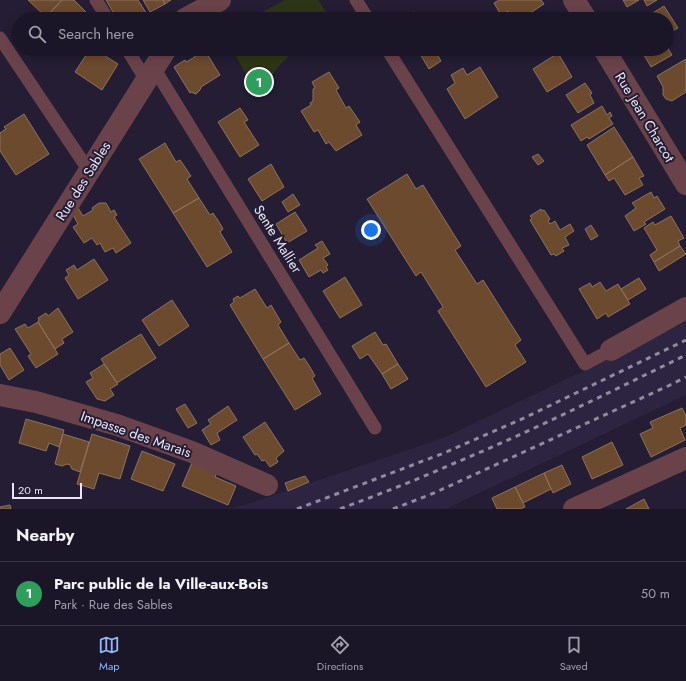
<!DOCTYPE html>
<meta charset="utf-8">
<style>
body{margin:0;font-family:Jost,sans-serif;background:#282333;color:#f1f3f6}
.scale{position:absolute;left:12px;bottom:10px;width:70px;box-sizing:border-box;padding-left:4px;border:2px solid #e9e5f5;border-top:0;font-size:11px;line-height:14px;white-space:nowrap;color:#e9e5f5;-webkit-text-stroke:3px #241d34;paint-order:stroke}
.you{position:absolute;left:371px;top:230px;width:14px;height:14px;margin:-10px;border:3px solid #fff;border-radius:50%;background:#1a73e8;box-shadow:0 0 0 6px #1a73e833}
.badge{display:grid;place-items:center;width:26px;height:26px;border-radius:50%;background:#92b7fd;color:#fff;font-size:13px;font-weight:700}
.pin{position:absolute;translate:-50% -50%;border:2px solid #fff;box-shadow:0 1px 4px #0006}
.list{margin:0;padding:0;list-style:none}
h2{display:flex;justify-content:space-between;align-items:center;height:52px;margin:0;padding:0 16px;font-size:17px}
h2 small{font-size:13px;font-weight:400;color:#a09fa7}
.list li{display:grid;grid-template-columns:26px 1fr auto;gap:12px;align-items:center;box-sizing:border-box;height:64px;padding:0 16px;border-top:1px solid #393544}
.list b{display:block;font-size:15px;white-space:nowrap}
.list p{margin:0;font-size:13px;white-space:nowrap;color:#a09fa7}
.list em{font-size:13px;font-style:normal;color:#a09fa7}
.icon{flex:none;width:22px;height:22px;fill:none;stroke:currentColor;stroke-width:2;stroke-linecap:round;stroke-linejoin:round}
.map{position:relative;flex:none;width:686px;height:509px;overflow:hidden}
.search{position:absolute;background:#1b1627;box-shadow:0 2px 10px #0003;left:12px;right:12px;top:12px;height:44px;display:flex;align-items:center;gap:10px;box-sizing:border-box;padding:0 14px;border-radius:22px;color:#a09fa7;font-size:15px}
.sheet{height:116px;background:#1b1627}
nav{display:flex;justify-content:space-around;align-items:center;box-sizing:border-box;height:56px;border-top:1px solid #393544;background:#1b1627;font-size:11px;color:#a09fa7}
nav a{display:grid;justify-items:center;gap:2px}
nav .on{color:#92b7fd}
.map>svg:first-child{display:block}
.built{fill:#2d2441}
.green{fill:#2d3517}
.building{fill:#6c4a2e;stroke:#8c735f}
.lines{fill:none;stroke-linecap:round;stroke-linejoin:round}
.service{stroke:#6a434a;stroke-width:13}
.minor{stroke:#6a434a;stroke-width:22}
.rail{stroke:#908b9e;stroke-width:3;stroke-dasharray:5 5;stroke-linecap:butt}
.labels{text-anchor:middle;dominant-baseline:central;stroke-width:4;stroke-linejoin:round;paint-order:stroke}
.street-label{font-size:14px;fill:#e9e5f5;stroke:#241d34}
</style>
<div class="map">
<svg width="686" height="509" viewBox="0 0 686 509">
<rect width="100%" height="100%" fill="#241d34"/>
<path class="built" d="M686,322V395L446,509H231L269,497L443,438Z"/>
<path class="green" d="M285,0H318L330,17L327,19H249Z
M232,49H296L278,67L258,96Z"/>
<path class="building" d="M28,0H62L46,17Z
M62,0H74L90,16L87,19H47L46,17Z
M106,0H138L147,14L139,19H134L133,17L129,19H117Z
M143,0H163L165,4L150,12Z
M163,0H171L165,4Z
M499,0H541L544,4L521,19H512L508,11L501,15L494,3Z
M623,0H639L627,7Z
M644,0H657L647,6Z
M664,6L678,28L667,34V19H643Z
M414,12L419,19H403Z
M450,14L453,19H441Z
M554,15L557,19H547Z
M667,47L672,55L651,67L641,50L643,49H667Z
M90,49H94L118,64L102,90L75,72Z
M190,49H204L220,75L201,87L200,90L196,94L191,92L190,93L174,67L185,60L186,62L195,57Z
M417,49H434L441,61L429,69Z
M539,49H547L541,53Z
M558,53L572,77L547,92L533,69Z
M686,59V92L672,101L666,99L663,95V87L657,76Z
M480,67L498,97L465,119L447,89L455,83L451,75L463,68L467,75Z
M329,72L339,88L336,90L346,108L349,106L360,122L356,125L362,135L336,151L329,142L326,144L318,130L314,132L301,111L311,105L310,103L313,101V89L315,88L312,82Z
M585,83L592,93L590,95L594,103L578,113L566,95Z
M602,106L607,115L610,112L612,116L609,118L613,124L589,139L587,137L581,141L571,125Z
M240,108L248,120L244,122L259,145L240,157L218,122Z
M24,114L49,154L16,175L0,151V133L6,129L4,127Z
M614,127L633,157L605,175L587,145Z
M165,143L176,162L180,160L191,176L187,179L199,198L173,213L139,159Z
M538,154L544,161L538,165L532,157Z
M633,157L644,176L639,178L643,185L625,195L614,178L609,181L605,175Z
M271,164L284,187L262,201L248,179Z
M407,174L416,189L423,185L461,246L455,250L477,284L483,280L521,340L515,345L526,362L486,387L438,311L443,307L421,272L416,276L367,199Z
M651,192L654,198L657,196L665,209L644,222L646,224L634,231L625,216L636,208L632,203Z
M293,194L300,205L288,212L282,202Z
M199,198L210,215L213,213L219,222L223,229L220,232L232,252L207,267L173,213Z
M99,203H106L111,212L114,210L117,215L114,217L131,243L116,253L113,248L105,252L100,243L97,245L92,238L84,243L73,227L78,224L72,213L77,206L83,216L93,210L92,208Z
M541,209L542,211L544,210L550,219L548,221L550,224L555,221L560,230L570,224L574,231L565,237L569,245L562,248L564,251L556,256L554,254L551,255L530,220L532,218L530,216Z
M295,212L307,231L287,243L276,224Z
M671,216L684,238L678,241L680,246L654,262L650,255L657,250L644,228L653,222L655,225Z
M591,225L598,236L591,240L585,229Z
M322,241L330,254L323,258L328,265L326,267L328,270L323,273L321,270L309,277L299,260L318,248L315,245Z
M680,246L686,254L659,271L654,262Z
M94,259L108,280L78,299L65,278L69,275L66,270L74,265L77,270Z
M345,277L362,305L340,318L323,291Z
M639,278L646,289L628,300L621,289Z
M600,282L606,291L618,284L630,304L608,317L606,313L597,319L579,289L590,283L592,287Z
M255,289L267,308L271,305L281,322L278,325L289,343L263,359L230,305L234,302L233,299L238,296L240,298Z
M172,300L189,326L159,346L142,320Z
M58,308L73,332L62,339L64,343L55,349L38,322L39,320L38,318L46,313L48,316Z
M38,322L58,354L36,368L28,356L31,354L15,329L25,324L28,328Z
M375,332L383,345L386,344L398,364L382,374L368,354L360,359L352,346Z
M141,334L156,358L117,383L101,359Z
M289,343L300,360L304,358L310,367L315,376L312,378L321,394L295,410L263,359Z
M10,348L24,370L9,380L0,365V354Z
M104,364L118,384L110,389L114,395L105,401L97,399L86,382L93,378L90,373Z
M398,364L408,379L391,389L382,374Z
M185,404L197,423L188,428L176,409Z
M228,406L237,420L217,433L220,440L211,445L202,430L211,424L208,420Z
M682,408L686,416V425L680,428L685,440L651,457L640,434L653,428L650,422Z
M26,419L64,430L59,447L49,443L46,451L19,443Z
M265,422L284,451L276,458L278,462L270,467L265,460L262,461L257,454L255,455L243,437Z
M63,434L89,442L80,472L72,469L70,465L67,464L62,466L55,464Z
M92,434L130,446L120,479L99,473L94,489L77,484Z
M612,442L623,465L592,479L582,457Z
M142,451L175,464L163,491L131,479Z
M194,458L219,468L215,477L236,486L228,505L182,486Z
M562,465L571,484L553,493L544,473Z
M544,473L551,489L523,503L515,487Z
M305,476L309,482L288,491L285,483Z
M515,487L525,507L520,509H497L492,498Z
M644,499L649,509H626Z
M10,505L11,509H0V507Z"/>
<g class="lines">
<path class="service" d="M96,0L108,19
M356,0L368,19
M0,38L89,171
M127,49L146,80
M387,49L585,364L611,350
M154,68L375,428"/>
<path class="minor" d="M574,0L586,19
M185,19L220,0
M604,49L686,184
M0,313L166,49
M611,350L686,308
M0,395L36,402L117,425L192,452L267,485
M574,509L686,458"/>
<path class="rail" d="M297,509L444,453L522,419L686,340
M340,509C377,495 414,481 450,465C530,432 608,393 686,355
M393,509L434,493L668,386L686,377"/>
</g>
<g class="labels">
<g class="street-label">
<text transform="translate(645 117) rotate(59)">Rue Jean Charcot</text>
<text transform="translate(83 181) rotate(-58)">Rue des Sables</text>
<text transform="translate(278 239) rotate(58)">Sente Mallier</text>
<text transform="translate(136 434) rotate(19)">Impasse des Marais</text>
</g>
</g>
</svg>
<div class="scale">20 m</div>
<div class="you"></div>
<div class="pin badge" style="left:259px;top:82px;background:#2e9e5b">1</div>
<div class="search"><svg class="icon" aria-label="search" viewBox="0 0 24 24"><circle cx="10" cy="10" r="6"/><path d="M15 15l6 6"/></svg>Search here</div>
</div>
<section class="sheet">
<h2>Nearby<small></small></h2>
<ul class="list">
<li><span class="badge" style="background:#2e9e5b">1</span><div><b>Parc public de la Ville-aux-Bois</b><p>Park · Rue des Sables</p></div><em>50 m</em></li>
</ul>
</section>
<nav>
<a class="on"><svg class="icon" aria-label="map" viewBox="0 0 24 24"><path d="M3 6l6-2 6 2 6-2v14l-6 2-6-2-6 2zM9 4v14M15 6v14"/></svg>Map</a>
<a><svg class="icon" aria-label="directions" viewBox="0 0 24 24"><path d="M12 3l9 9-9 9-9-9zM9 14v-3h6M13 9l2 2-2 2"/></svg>Directions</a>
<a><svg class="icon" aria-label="saved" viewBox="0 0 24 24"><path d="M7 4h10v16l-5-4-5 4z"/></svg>Saved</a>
</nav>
